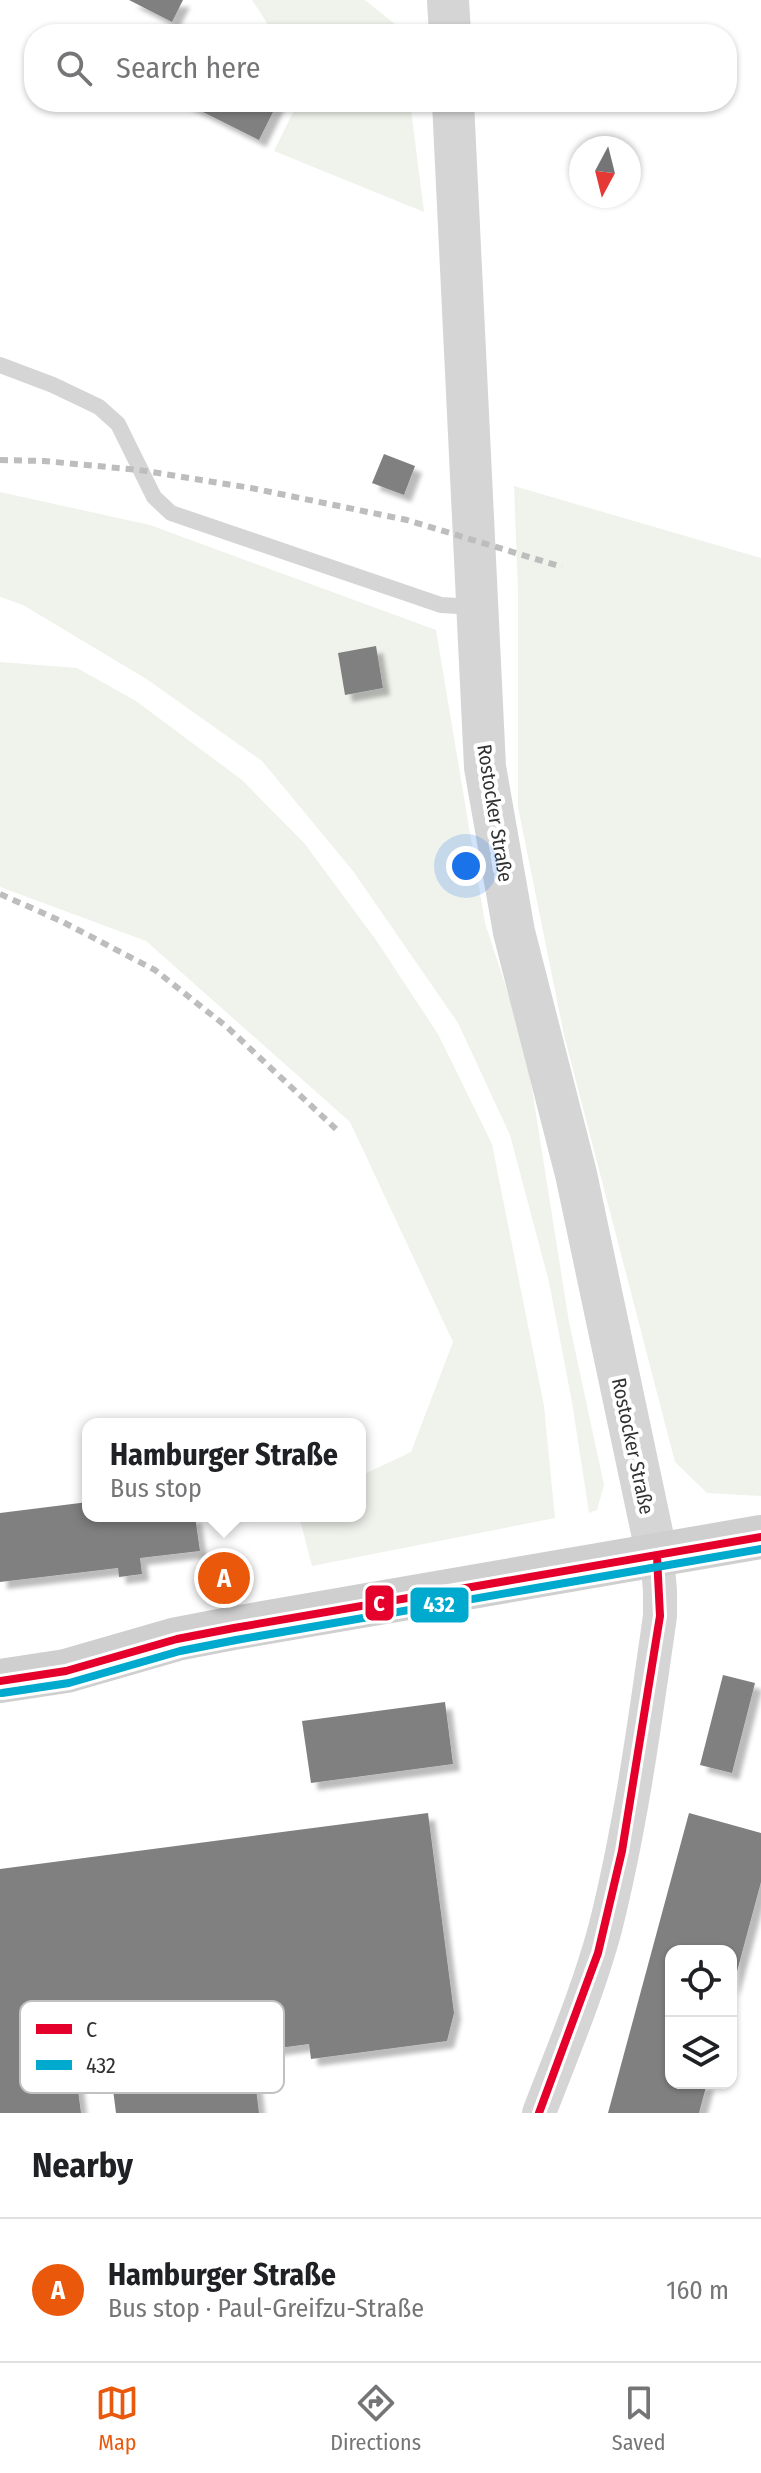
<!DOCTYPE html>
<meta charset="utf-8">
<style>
body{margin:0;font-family:"Fira Sans Condensed",sans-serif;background:#f6f6f6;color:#202124}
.controls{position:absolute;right:24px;bottom:24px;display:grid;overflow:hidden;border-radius:16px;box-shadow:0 2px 6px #0004}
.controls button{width:72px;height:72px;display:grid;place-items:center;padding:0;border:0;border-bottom:2px solid #e0e0e0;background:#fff;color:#202124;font:40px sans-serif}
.compass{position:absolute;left:569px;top:136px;width:72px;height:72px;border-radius:50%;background:#fff;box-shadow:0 2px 6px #0004;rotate:187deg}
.you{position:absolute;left:466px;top:866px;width:28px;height:28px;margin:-20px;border:6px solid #fff;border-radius:50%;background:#1a73e8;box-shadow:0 0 0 12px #1a73e833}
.badge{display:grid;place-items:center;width:52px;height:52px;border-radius:50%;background:#ea580c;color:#fff;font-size:26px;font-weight:700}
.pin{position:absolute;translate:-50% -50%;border:4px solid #fff;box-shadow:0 2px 8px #0006}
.popup{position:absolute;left:82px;top:1418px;width:284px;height:104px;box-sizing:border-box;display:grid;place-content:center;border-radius:16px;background:#fff;filter:drop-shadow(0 2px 6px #0005);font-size:26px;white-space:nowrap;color:#757577}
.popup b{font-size:30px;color:#202124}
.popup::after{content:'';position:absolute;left:50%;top:100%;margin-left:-16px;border:16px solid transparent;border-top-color:#fff}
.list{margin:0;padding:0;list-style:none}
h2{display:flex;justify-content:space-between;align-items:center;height:104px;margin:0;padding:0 32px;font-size:34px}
h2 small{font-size:26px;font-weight:400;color:#757577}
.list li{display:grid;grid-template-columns:52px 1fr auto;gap:24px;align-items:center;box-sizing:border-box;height:144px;padding:0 32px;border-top:2px solid #e0e0e0}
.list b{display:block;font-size:30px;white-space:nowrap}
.list p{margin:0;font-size:26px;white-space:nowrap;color:#757577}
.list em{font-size:26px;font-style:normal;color:#757577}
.icon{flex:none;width:44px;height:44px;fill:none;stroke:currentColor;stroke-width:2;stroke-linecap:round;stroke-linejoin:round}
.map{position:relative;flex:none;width:761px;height:2113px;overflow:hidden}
.search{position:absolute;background:#fff;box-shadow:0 2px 6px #0004;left:24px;right:24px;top:24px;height:88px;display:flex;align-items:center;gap:20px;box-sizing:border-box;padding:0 28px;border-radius:32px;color:#757577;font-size:30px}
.sheet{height:248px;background:#fff}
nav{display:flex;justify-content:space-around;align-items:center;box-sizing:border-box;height:112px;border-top:2px solid #e0e0e0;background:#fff;font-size:22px;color:#757577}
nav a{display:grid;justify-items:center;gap:4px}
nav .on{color:#ea580c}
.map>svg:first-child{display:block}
.green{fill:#f0f3ec}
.building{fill:#808080;filter:url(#shadow)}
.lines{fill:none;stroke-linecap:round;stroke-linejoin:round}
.service{stroke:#d5d5d5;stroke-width:16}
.minor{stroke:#d5d5d5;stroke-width:34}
.tertiary{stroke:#d5d5d5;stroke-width:42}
.secondary{stroke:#cfcfcf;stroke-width:44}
.rail{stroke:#bdbdbd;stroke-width:6;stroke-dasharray:8 6;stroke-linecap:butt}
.bus-1-casing{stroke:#fff;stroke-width:14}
.bus-2-casing{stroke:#fff;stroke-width:14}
.bus-1{stroke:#e4002b;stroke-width:8}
.bus-2{stroke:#00a9ce;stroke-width:8}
.labels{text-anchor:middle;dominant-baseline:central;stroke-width:8;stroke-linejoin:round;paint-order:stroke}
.street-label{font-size:20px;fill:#313131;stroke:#fff}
.key{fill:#fff;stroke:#c1c1c1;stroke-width:2}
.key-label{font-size:22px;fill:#313131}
.line-badge{stroke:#fff;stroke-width:3}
.badge-label{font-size:22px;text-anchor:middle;font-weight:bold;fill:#fff}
</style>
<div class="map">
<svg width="761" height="2113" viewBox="0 0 761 2113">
<defs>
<filter id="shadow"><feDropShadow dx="7" dy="7" stdDeviation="2" flood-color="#0004"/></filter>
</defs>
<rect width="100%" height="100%" fill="#fff"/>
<path class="green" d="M252,0H365L401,29L402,34H274Z
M298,102H410L424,212L274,151Z
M514,486L761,558V1496L707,1493L675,1462L564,1035L518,807V592Z
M0,492L150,525L436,630L485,923L525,1045L569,1322L604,1485L597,1510L589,1513L572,1402L549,1282L510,1135L458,1023L353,871L262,761L148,680L23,605L0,597Z
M0,662L77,668L136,701L242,780L305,844L376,940L438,1034L492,1144L544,1406L555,1518L312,1566L299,1516H360V1476L411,1452L453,1342L350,1122L146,941L0,887Z"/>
<path class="building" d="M129,0H183L172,22Z
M183,102H278L259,140Z
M384,454L415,466L404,495L372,483Z
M376,646L383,688L345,695L338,653Z
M88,1502V1516H195L200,1551L140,1558L142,1574L119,1577L118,1568L0,1582V1513Z
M723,1675L755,1683L732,1773L700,1765Z
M445,1702L453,1764L311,1783L302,1721Z
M428,1813L454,2013L447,2041L311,2059L309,2044L76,2075L81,2113H0V1869Z
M689,1813L761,1833V1882L732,1990L731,1951H671V2083H707L699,2113H608Z
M252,2056L259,2113H116L111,2074Z"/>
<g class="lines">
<path class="service" d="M0,365L53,385L99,407L118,424L154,497L171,513L441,605L476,607"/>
<path class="minor" d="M539,2113C562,2053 588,1992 605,1929C631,1826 645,1721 660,1616V1591L657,1556"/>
<path class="tertiary" d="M448,0L450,34
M453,102L485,767L514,932L576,1174L657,1556"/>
<path class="secondary" d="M0,1681L66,1671L177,1639L234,1628L761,1537"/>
<path class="rail" d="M0,460L44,461L139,470L251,488L407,520L562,567
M0,894L61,921L155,970L227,1027L336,1129"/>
<g class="bus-1-casing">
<path id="bus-1" d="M0,1681L66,1671L177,1639L234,1628L761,1537
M539,2113L598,1953L622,1851L660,1616L657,1556"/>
</g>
<g class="bus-2-casing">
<path id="bus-2" d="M2,1693L69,1683L180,1651L236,1640L761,1549"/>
</g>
<use href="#bus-1" class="bus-1"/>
<use href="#bus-2" class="bus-2"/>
</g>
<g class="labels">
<g class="street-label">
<text transform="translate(495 813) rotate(81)">Rostocker Straße</text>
<text transform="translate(633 1446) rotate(78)">Rostocker Straße</text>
</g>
</g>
<rect x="20" y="2001" width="264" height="92" rx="12" class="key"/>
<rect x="36" y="2024" width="36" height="10" fill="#e4002b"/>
<rect x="36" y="2060" width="36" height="10" fill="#00a9ce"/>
<g class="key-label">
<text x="86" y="2037">C</text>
<text x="86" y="2073">432</text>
</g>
<g class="line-badge">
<rect x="364" y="1584" width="31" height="38" rx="8" fill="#e4002b"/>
<rect x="409" y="1586" width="61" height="38" rx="8" fill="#00a9ce"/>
</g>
<g class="badge-label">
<text x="379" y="1611">C</text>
<text x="439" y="1612">432</text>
</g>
</svg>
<div class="controls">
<button><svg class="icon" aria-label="locate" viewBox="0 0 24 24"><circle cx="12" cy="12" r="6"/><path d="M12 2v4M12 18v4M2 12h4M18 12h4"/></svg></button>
<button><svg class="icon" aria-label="layers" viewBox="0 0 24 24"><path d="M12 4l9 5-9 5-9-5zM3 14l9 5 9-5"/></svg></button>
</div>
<svg class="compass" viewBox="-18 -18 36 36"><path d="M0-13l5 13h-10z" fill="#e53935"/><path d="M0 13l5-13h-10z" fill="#757577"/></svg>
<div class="you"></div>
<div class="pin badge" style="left:224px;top:1578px">A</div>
<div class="popup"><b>Hamburger Straße</b>Bus stop</div>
<div class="search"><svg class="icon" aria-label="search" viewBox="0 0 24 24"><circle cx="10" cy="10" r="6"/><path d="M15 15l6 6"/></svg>Search here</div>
</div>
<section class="sheet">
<h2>Nearby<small></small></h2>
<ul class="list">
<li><span class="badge">A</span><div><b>Hamburger Straße</b><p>Bus stop · Paul-Greifzu-Straße</p></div><em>160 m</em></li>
</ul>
</section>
<nav>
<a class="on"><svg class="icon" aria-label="map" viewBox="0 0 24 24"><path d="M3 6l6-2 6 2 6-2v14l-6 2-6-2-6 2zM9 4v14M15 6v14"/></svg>Map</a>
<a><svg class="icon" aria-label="directions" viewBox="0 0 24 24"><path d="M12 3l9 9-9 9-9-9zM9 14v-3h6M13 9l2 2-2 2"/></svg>Directions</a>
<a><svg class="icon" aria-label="saved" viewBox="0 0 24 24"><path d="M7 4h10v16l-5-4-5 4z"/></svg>Saved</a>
</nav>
